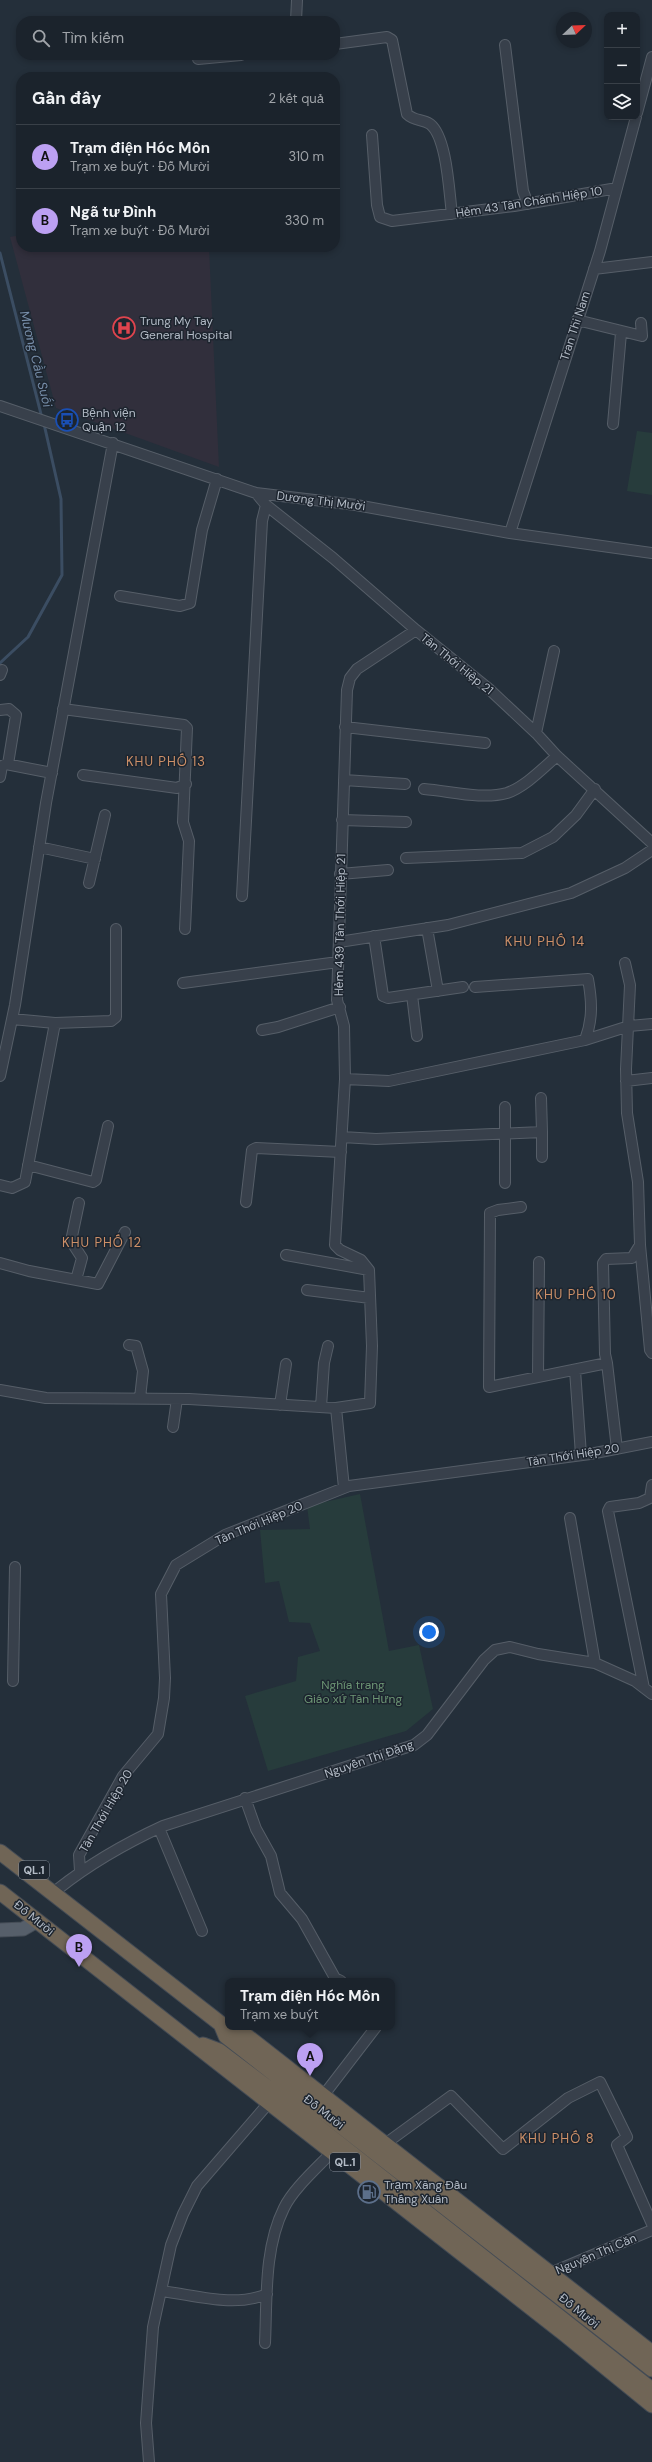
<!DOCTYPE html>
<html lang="vi">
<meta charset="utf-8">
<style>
body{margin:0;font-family:"DM Sans",sans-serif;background:#242b34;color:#f1f3f6}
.controls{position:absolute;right:12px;top:12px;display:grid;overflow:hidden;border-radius:8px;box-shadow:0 2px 6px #0003}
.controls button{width:36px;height:36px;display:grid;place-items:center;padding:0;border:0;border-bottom:1px solid #394048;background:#1b232c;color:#f1f3f6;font:20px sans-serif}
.compass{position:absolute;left:556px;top:12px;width:36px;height:36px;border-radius:50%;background:#1b232c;box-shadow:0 2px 6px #0003;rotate:67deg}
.you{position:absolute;left:429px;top:1632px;width:14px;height:14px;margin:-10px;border:3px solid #fff;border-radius:50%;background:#1a73e8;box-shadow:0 0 0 6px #1a73e833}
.badge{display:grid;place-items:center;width:26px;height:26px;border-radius:50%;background:#bca0f2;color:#111;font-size:13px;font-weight:700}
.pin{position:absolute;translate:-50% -33px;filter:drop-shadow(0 1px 2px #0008)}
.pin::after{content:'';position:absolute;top:21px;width:14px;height:12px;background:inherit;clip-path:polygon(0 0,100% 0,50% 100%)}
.popup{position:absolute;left:225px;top:1978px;width:170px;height:52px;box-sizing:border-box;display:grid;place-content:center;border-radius:8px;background:#1b232c;filter:drop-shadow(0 1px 3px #0005);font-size:13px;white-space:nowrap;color:#a0a4a9}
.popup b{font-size:15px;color:#f1f3f6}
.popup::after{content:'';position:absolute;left:50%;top:100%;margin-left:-8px;border:8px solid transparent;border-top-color:#1b232c}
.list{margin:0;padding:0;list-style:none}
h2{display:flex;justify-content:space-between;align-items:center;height:52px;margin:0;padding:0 16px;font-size:17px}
h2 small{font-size:13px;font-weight:400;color:#a0a4a9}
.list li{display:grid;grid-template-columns:26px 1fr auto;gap:12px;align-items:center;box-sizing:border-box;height:64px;padding:0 16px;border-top:1px solid #394048}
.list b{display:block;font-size:15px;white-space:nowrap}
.list p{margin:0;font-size:13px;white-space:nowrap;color:#a0a4a9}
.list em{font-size:13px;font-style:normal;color:#a0a4a9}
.icon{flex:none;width:22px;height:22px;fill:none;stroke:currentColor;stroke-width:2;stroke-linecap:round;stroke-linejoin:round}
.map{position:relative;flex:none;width:652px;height:2462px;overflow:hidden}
.search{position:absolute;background:#1b232c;box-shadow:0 2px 6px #0003;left:16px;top:16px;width:324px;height:44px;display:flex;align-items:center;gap:10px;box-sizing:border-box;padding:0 14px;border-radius:16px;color:#a0a4a9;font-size:15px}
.panel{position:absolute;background:#1b232c;box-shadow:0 2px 6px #0003;left:16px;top:72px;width:324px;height:180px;border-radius:16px}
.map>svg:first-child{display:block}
.medical{fill:#312f3c}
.green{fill:#273c3c}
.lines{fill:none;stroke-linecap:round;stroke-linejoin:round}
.stream{stroke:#3b4d62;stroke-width:3}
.minor-casing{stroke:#565e68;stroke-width:12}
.major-casing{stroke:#444c56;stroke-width:15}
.highway-casing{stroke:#434b55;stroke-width:17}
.minor{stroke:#38404b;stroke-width:10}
.major{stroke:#565f6a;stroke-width:13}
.highway{stroke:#706556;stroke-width:15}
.labels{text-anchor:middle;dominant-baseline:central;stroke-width:3;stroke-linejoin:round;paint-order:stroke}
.shield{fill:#1d252f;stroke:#868e99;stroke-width:1}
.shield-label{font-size:11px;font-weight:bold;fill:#b3bbc6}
.street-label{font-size:12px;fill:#b3bbc6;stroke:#1d252f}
.poi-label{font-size:12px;fill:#b3bbc6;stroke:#1d252f;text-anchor:start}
.park-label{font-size:12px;fill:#6c9574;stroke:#1d252f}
.water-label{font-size:13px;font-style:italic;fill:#768da8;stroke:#1d252f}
.neighbourhood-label{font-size:13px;letter-spacing:1px;fill:#cd9068;stroke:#1d252f}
</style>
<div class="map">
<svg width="652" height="2462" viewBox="0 0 652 2462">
<rect width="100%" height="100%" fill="#242f3a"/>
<path class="medical" d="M21,235V247H209L219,467L56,408L10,237Z"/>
<path class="green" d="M637,431L652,433V495L627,491Z
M360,1494L389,1651L419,1645L433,1709L406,1731L268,1771L245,1696L296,1681L298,1657L320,1651L310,1623L289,1622L279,1581L265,1583L260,1530L310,1529L307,1506Z"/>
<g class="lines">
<path class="stream" d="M0,253L42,418
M0,663L28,637L62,575L61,499L44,424"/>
<g class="minor-casing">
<path id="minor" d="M296,21L297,0
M335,44L387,37L392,40L407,114C414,121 422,119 430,124C447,137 449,192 452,214
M505,45L523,191L528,204
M198,59L241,55
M637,113L652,57
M372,135L377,205L380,217L392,221L514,206L617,188
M594,269L652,262
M577,320L642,336L641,323
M0,406L256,493L356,505L510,533L652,553
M613,424L621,333
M256,493L266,505L333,558L416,630L489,689L536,733L557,756L652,843
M510,533L600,251L636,117
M120,596L180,606L190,603L202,530L217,479
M0,675L2,670
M63,709L184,725L187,728L183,822L189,841L185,929
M0,710L9,709L16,715L8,764
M345,727L485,743
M536,733L554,651
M83,775L177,788L186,784
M0,777L2,766L6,764L52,773
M344,780L405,784
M424,789C450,791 482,800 507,793C525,787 543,768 557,756
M342,820L406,822
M39,847L95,859
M406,858L522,853L553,837L576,815L595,789
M340,874L388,870
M89,883L105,815
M242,896L262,521L266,505
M427,928L438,991
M374,936L383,996L388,998L463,987
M339,942L448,925L571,893L625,868L652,850
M183,983L338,962
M412,995L417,1036
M12,1019L55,1023
M262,1030L278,1027L340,1007
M585,1040L629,1026L652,1024
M0,1076L15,1005L46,803L113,443
M345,1079L389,1081L585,1040C593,1019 592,1001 588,979L475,987
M626,1081L652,1078
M542,1132V1157
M342,1137L376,1139L542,1132L541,1098
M28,1165L93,1182L96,1180L108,1126
M505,1183V1107
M0,1185L12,1188L25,1182L55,1023L111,1021L116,1017V929
M246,1202L252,1150L256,1148L341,1152
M521,1207L498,1210L490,1213L489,1387L607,1363L605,1354L603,1263L606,1259L632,1258L640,1245L638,1182L627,1113L626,1069L630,985L625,963
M640,1245L650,1350L652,1353
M286,1255L369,1270
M0,1263L29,1271L98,1284L125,1232
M76,1280L82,1258L71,1241L79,1203
M307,1290L370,1298
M129,1345L136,1346L143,1371L140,1398
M607,1363L617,1449
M575,1370L581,1455
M538,1377L539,1262
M0,1390L46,1398L189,1399L336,1408L344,1488
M280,1405L286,1364
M321,1407L324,1363L328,1346
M336,1408L370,1403L372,1346L369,1270L361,1260L340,1250L335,1245L345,1079L344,1026L337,1000L347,690L350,678L357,669L416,630
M173,1427L177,1399
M570,1518L595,1663
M13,1681L15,1567
M644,1688L608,1511L610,1507L639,1503L650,1498L652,1485
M245,1798L256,1829L271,1856L280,1893L302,1919L335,1978L341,1981
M159,1828L202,1931
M80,1871L79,1855L123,1776L158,1734L164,1698L165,1678L161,1594L176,1565L225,1535L349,1486L590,1454L652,1442
M58,1889C92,1862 124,1844 163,1826L414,1745L427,1735L484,1660L495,1650L510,1647L538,1654L595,1663L635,1681L652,1694
M323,2096L376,2027
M385,2144L451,2096L503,2149L568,2098L600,2082L627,2137L617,2145L652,2224
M547,2278L550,2273L652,2230
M161,2291C195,2295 234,2308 267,2294
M265,2343C267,2299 264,2248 284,2208C293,2189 317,2168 332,2152
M149,2462L146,2423L153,2327L171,2245L183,2214L197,2186L273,2098"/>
</g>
<g class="major-casing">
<path id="major" d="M0,1930L23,1929L37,1921"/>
</g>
<g class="highway-casing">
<path id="highway" d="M0,1852L221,2024L226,2036L652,2369
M0,1892L565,2334L652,2405
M235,2027L652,2353
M203,2045L219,2051L276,2094L652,2390"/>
</g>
<use href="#minor" class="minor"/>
<use href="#major" class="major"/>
<use href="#highway" class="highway"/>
</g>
<defs>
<g id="hospital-ring" transform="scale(1.15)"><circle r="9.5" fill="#1d252f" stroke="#e0444e" stroke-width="1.5"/><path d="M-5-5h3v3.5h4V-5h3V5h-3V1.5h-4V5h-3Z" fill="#e0444e"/></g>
<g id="bus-ring" transform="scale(1.15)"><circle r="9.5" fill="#1d252f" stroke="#1a4fb4" stroke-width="1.5"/><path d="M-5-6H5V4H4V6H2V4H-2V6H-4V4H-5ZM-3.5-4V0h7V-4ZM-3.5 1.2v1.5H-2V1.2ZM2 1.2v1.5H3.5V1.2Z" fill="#1a4fb4"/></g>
<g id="fuel-ring" transform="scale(1.15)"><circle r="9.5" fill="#1d252f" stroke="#5c6f8a" stroke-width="1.5"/><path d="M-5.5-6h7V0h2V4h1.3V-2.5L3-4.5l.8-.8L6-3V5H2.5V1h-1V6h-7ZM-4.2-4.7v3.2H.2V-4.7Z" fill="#5c6f8a"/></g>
</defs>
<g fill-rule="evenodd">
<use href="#hospital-ring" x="124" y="328"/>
<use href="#bus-ring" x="67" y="420"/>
<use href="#fuel-ring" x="369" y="2192"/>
</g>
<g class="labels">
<g class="shield">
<rect x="19" y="1861" width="30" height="18" rx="3"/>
<rect x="330" y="2153" width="30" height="18" rx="3"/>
</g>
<g class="shield-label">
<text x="34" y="1870">QL.1</text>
<text x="345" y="2162">QL.1</text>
</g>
<g class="street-label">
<text transform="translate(529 202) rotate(-9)">Hẻm 43 Tân Chánh Hiệp 10</text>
<text transform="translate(575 326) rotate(-72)">Tran Thi Nam</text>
<text transform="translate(321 501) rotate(7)">Dương Thị Mười</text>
<text transform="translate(457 664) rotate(39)">Tân Thới Hiệp 21</text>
<text transform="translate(340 925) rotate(-89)">Hẻm 439 Tân Thới Hiệp 21</text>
<text transform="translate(573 1455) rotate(-9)">Tân Thới Hiệp 20</text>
<text transform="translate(259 1523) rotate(-23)">Tân Thới Hiệp 20</text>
<text transform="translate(369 1759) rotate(-19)">Nguyễn Thị Đặng</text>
<text transform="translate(106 1811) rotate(-60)">Tân Thới Hiệp 20</text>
<text transform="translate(34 1918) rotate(39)">Đỗ Mười</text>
<text transform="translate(324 2112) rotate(38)">Đỗ Mười</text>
<text transform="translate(596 2254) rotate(-23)">Nguyễn Thị Căn</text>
<text transform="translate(579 2311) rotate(39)">Đỗ Mười</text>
</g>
<g class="poi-label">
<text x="140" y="321">Trung My Tay<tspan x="140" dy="14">General Hospital</tspan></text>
<text x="82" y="413">Bệnh viện<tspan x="82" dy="14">Quận 12</tspan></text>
<text x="384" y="2185">Trạm Xăng Đầu<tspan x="384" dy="14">Thắng Xuân</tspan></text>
</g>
<g class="park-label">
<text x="353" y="1685">Nghĩa trang<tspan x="353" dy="14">Giáo xứ Tân Hưng</tspan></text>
</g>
<g class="water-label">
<text transform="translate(36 359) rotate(76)">Mương Cầu Suối</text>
</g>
<g class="neighbourhood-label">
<text x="166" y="761">KHU PHỐ 13</text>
<text x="545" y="941">KHU PHỐ 14</text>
<text x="102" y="1242">KHU PHỐ 12</text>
<text x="576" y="1294">KHU PHỐ 10</text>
<text x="557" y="2138">KHU PHỐ 8</text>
</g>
</g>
</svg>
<div class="controls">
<button>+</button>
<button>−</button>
<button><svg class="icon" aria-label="layers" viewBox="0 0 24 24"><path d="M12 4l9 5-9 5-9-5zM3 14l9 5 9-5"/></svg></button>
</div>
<svg class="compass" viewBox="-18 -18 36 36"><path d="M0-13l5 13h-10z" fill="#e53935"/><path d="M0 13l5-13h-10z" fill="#a0a4a9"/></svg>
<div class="you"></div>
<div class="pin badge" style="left:310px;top:2076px">A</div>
<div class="popup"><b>Trạm điện Hóc Môn</b>Trạm xe buýt</div>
<div class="pin badge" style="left:79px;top:1967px">B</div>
<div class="search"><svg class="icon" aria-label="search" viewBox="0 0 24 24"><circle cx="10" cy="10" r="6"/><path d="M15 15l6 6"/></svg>Tìm kiếm</div>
<section class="panel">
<h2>Gần đây<small>2 kết quả</small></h2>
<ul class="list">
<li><span class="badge">A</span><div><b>Trạm điện Hóc Môn</b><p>Trạm xe buýt · Đỗ Mười</p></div><em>310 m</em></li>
<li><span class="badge">B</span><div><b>Ngã tư Đình</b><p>Trạm xe buýt · Đỗ Mười</p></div><em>330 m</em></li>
</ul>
</section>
</div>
